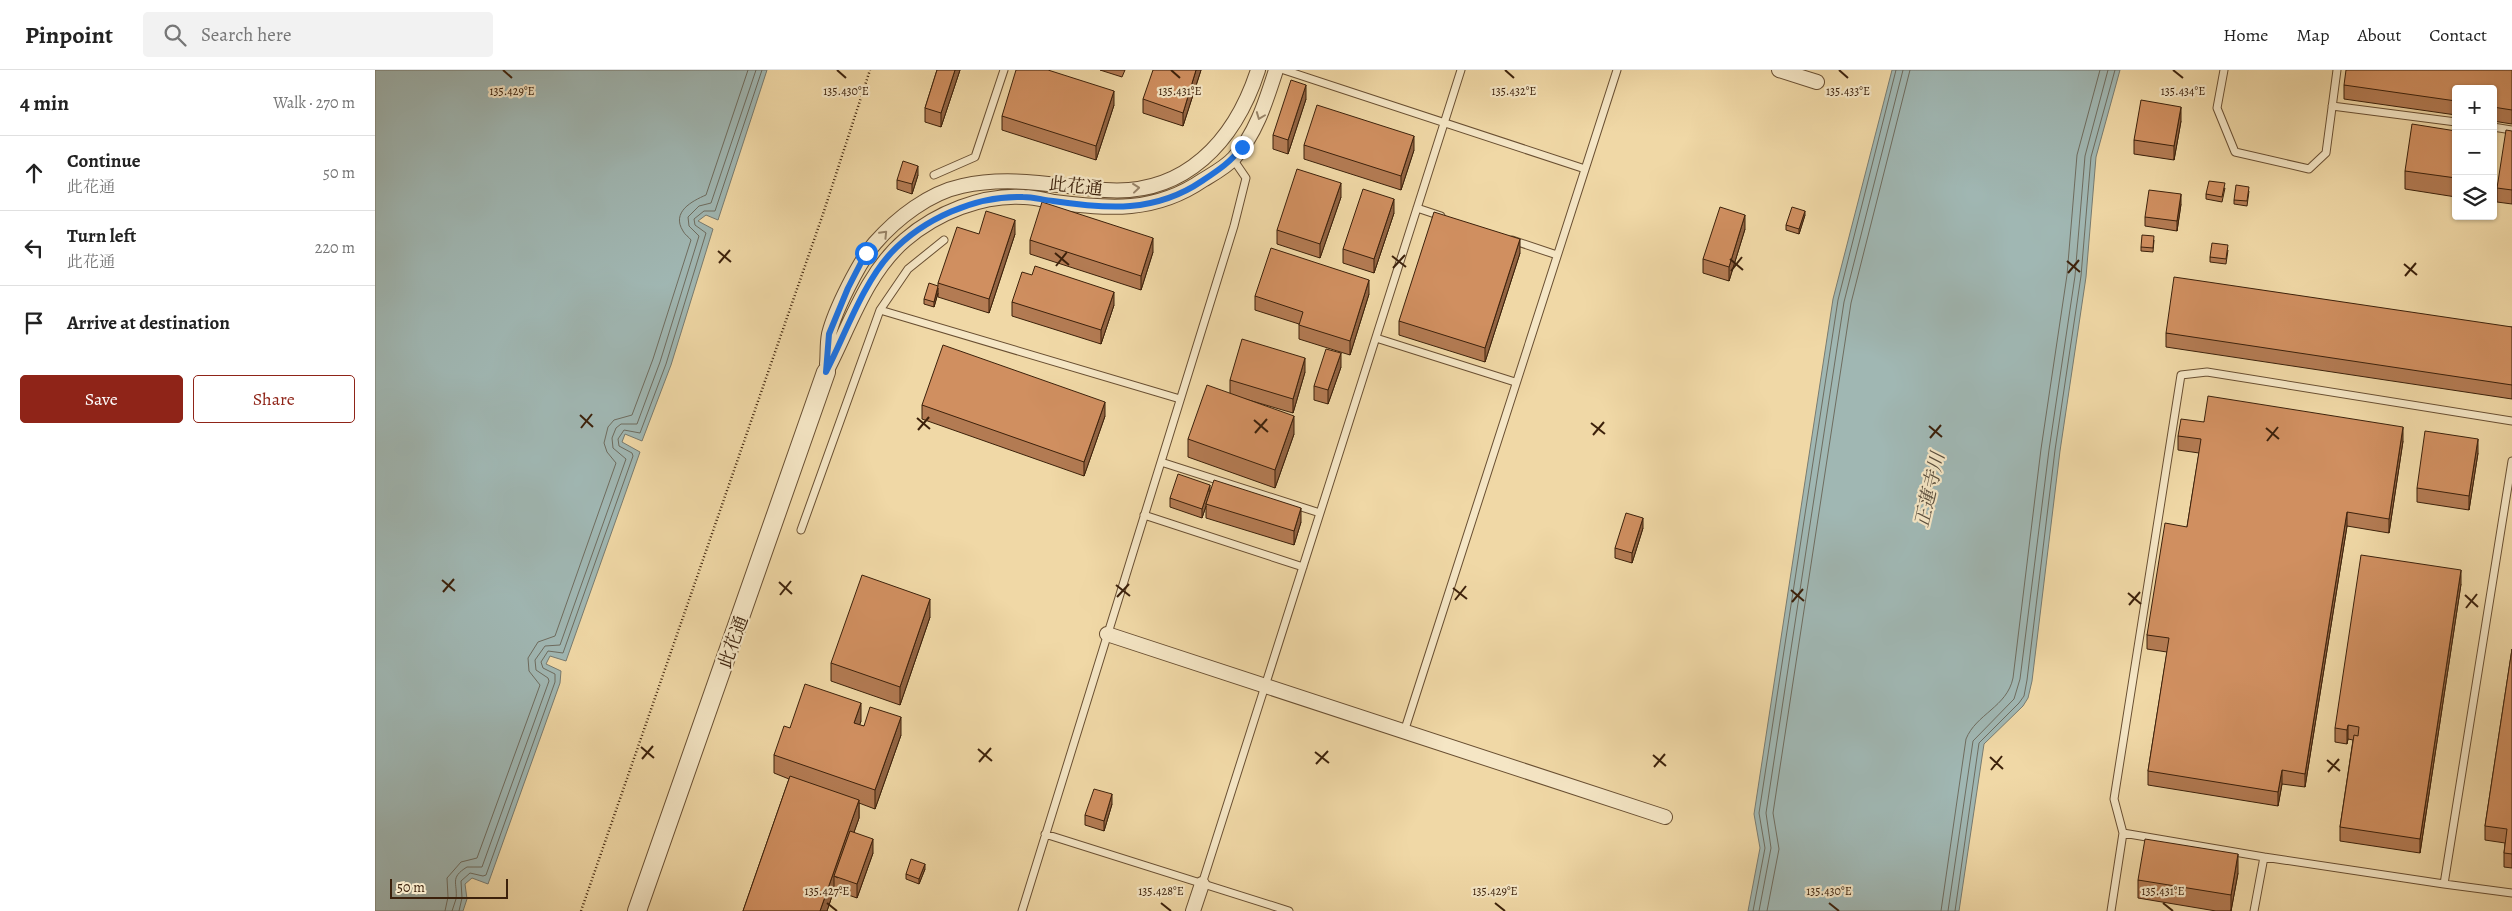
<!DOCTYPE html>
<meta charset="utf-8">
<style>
body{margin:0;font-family:Alegreya,"Noto Serif JP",serif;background:#f2f2f2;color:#222}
.controls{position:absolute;right:15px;top:15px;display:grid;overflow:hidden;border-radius:5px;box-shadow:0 1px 4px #0004}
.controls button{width:45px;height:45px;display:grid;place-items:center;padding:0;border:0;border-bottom:1px solid #e0e0e0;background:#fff;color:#222;font:25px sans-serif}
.scale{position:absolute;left:15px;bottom:12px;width:118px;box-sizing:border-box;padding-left:5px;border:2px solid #3c210b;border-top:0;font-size:14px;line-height:18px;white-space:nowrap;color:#3c210b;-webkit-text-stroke:4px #f5e6c5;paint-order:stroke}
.stop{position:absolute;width:15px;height:15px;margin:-11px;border:4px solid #1a73e8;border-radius:50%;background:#fff}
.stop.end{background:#1a73e8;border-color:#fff;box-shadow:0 1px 5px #0008}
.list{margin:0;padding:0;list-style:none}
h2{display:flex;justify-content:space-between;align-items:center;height:65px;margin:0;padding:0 20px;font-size:21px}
h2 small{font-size:16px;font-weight:400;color:#767676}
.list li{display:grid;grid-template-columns:32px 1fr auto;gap:15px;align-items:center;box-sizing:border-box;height:75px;padding:0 20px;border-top:1px solid #e0e0e0}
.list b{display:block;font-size:19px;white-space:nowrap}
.list p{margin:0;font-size:16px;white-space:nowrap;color:#767676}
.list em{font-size:16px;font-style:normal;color:#767676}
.actions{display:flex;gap:10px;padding:15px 20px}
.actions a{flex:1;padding:11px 0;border:1px solid #8f2418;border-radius:5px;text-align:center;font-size:18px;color:#8f2418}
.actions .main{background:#8f2418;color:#fff}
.icon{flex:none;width:28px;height:28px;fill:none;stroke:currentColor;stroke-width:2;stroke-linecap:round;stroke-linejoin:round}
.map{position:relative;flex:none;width:2137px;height:841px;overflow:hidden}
header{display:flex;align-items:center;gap:30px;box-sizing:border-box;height:70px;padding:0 25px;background:#fff;border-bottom:1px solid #e0e0e0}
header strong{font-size:24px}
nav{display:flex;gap:28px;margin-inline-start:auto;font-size:18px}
.search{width:350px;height:45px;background:#f2f2f2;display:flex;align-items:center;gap:12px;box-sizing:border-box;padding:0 18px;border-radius:5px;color:#767676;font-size:19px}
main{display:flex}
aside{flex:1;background:#fff}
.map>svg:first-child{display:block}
.water{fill:#a0b7b3;stroke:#787b70}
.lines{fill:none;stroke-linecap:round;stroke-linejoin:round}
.shore{stroke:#6e6c5f;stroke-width:1}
.service-casing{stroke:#694f32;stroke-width:9}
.minor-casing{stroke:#694f32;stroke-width:16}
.tertiary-casing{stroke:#694f32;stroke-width:20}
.path{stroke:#3c210b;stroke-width:2.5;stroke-dasharray:1 2.5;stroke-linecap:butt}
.service{stroke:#f5e6c5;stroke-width:7}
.minor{stroke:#f5e6c5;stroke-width:14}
.tertiary{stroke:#f5e6c5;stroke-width:18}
.wall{fill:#b37b53;stroke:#3c210b}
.shaded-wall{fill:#926443;stroke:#3c210b}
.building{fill:#d08f60;stroke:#3c210b}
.oneway{stroke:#988468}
.route{stroke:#1a73e8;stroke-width:6}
.ticks{fill:none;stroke:#3c210b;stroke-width:2}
.labels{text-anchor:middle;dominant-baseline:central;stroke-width:4.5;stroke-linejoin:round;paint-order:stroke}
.street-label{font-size:18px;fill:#3c210b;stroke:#f5e6c5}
.water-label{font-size:19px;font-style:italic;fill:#5a4e3d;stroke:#f5e6c5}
.ticks-label{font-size:12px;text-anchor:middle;fill:#3c210b;stroke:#f5e6c5;stroke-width:4.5;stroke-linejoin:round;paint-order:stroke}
</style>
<header>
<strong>Pinpoint</strong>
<div class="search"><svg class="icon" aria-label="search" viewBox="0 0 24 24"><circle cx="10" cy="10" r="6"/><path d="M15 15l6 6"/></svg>Search here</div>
<nav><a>Home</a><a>Map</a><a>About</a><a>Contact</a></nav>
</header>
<main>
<aside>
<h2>4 min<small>Walk · 270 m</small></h2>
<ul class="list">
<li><svg class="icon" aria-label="ahead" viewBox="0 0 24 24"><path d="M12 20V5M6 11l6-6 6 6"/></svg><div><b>Continue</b><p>此花通</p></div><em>50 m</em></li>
<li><svg class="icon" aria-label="left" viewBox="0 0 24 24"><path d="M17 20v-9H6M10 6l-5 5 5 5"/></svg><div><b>Turn left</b><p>此花通</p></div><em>220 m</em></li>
<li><svg class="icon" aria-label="arrive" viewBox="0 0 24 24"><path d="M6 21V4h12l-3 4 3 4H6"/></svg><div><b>Arrive at destination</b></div></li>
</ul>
<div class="actions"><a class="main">Save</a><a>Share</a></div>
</aside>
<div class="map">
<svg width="2137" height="841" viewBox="0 0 2137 841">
<rect width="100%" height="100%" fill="#f0d8a6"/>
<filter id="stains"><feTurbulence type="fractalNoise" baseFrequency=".004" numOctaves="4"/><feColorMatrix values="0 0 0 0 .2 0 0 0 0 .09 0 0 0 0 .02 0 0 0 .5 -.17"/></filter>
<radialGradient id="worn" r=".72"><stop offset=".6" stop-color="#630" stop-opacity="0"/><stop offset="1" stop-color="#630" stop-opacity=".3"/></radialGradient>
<path class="water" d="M0,0H392L343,150L331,145L323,151L338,159L296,295L267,371L250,364L247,372L265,382L191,591L175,586L171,594L186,601L185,613L113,814L97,808L90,814L92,829L88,841H0Z
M1517,0H1745L1721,87L1711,207L1685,381L1657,611L1653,628L1648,636L1609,674L1584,841H1373L1385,778L1379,744L1458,229Z"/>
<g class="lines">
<path class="shore" d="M70,841L73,827L72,808L86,792L102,788L165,615L154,601L153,588L163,572L180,566L241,393L232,382L229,373L233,357L239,350L257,345L278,289L316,170C314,167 310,165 308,161C296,142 317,131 331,125L373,0
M77,841C78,837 80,833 81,829C83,813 74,808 92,797H107L174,611L173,608L161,600L160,590L170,576L185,575L251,389L238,378L237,368L241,358L246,354H262L285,292L324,166L314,156L313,147L324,136L336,133L381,0
M84,841L87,828L86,811L95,803L108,806L111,805L180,612V604L168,598L166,592L173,581L188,583L258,386L257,383L244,376L243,369L249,360L265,363L291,294L331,163L320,155L319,149L329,141H340L387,0
M1378,841L1390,778L1384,743L1463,230L1521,0
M1384,841L1396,778L1391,743L1469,232L1528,0
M1392,841L1404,779L1398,743L1476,233L1535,0
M1566,841L1591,669C1601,644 1632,637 1638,608L1666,379L1692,205L1702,85L1725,0
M1573,841L1598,671L1639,629L1645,609L1674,380L1700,206L1710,86L1733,0
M1580,841L1604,673L1644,633L1649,626L1652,610L1680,380L1706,206L1716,87L1740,0"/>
<g class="service-casing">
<path id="service" d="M909,0L1210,99
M1849,0L1842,38L1860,82L1934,99L1951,83L1962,0
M1957,36L2081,52
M2118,57L2137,60
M559,105L600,87L629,0
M1042,138L1066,146
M1137,170L1182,185
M505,240L805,329
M1001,268L1140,312
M786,392L945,443
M769,445L928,497
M426,460L505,240L533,199L569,170
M1029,662L1242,0
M1748,763L1739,729L1806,305L1832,302L2137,351
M670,764L914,841
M827,814L1086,0
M2069,814L2137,823
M647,841L859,156L871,108L858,89
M1736,841L1748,763L1889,787L2069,814L2137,391
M1879,841L1889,787"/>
</g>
<g class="minor-casing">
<path id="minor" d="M1404,0L1442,12
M452,294C453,284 452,274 454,264C460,240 484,192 500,173C522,148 554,123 587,116C635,105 682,116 730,120C810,126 860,71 883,0
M451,302C474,258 491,203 530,170C561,143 608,124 649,127C659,127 669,130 679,132C734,139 780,143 828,110C838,104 851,97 859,88C881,64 891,31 901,0
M732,564L1290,747
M818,841L827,814"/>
</g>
<g class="tertiary-casing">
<path id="tertiary" d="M262,841L451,302"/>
</g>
<path class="path" d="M206,841L448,144L495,0"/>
<use href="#service" class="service"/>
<use href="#minor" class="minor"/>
<use href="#tertiary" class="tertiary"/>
</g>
<path class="wall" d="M562,0H585L566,57L550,52V38Z
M725,0H750L747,7Z
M826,0L808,56L768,43V29Z
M2137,0V54L2118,51V19H2081V45L1969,29V15Z
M931,29L913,84L898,79V65Z
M739,35L721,90L627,60V46Z
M1806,51L1799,90L1759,84V70Z
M2081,61V127L2030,119V101Z
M2137,61V134L2122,132V118Z
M929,75L1039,80L1026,120L929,89Z
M543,105L537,124L522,119V110Z
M1850,118L1847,132L1831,129V124Z
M1874,121L1872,136L1859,134V130Z
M966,127L945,188L902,174V160Z
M1806,134L1802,161L1770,156V147Z
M1019,143L999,203L968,193V179Z
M1430,145L1424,164L1411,160V155Z
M1370,159L1354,211L1328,203V189Z
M640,164L614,243L563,227V223L559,237L549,234V229L563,216V213Z
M655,170L778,182L766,220L655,184Z
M1779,170L1778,182L1766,181V177Z
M1853,180L1851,194L1835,192V187Z
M1145,183L1110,292L1024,265V251Z
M994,224L975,285L924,269V254L880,240V226Z
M637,232L739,235L726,274L637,246Z
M2137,257V329L1791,277V263Z
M966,297L953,334L939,330V316Z
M930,302L918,343L870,329L919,364L900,418L813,387V369L855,323V310Z
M547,335L730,346L709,406L547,349Z
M1829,352L2028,371L2014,463L1972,456L1930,717L1907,714L1903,736L1773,715V701L1792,582L1772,579V565L1812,457L1824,383L1803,380V366Z
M2103,383L2094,440L2042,432V418Z
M835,421L926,452L919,475L831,448V436L827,448L795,437V428Z
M1268,458L1257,493L1240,488V478Z
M2086,514L2045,783L1965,771V757L1978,670L1973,669L1972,674L1960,672V658Z
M555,547L525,635L456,611V593Z
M2137,579V798L2129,797V783L2130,773L2110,770V756Z
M486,651L484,655L526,665L500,739L484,733V748L479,762L498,783L482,828L459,820L452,841H368L414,709L399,703V685L415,658Z
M737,734L729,761L710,755V745Z
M550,799L544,814L531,809V804Z
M1863,803L1856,841H1841L1763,828V810Z"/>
<path class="shaded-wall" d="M580,0H585L566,57V43Z
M821,0H826L808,56V43Z
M931,15V29L913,84V70Z
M739,21V35L721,90V76Z
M1806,37V51L1799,90V76Z
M1039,66V80L1026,120V106Z
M543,96V105L537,124V114Z
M966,113V127L945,188V174Z
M1806,124V134L1802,161V151Z
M1019,129V143L999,203V189Z
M1430,141V145L1424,164V159Z
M1370,145V159L1354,211V197Z
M640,150V164L614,243V229Z
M778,168V182L766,220V206Z
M1145,169V183L1110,292V278Z
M994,210V224L975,285V271Z
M563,218V223L559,237V232Z
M739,222V235L726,274V260Z
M966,283V297L953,334V320Z
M930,288V302L918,343V329Z
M730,332V346L709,406V392Z
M919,346V364L900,418V400Z
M2028,357V371L2014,463V449Z
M2103,369V383L2094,440V426Z
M835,415V425L831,434V436L827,448V439Z
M926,438V452L919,475V461Z
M1972,442V456L1930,717V704Z
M1268,448V458L1257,493V483Z
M2086,500V514L2045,783V769Z
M555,529V547L525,635V617Z
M486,633V651L479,671V653Z
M526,647V665L500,739V720Z
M1973,655V669L1972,674V660Z
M1907,700V714L1903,736V722Z
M737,724V734L729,761V751Z
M484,730V748L463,808L459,806V820L452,841H445Z
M498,769V783L482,828V814Z
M1863,784V803L1856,841V825Z
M550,794V799L544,814V809Z"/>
<path class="building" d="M562,0H580L566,43L550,38Z
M641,0H673L739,21L721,76L627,46Z
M778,0H821L808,43L768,29Z
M1971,0H2137V40L2118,37V19H2081V31L1969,15Z
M916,10L931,15L913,70L898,65Z
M1766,30L1806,37L1799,76L1759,70Z
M942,35L1039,66L1026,106L929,75Z
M2037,54L2081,61V108L2030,101Z
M2131,60L2137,61V120L2122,118Z
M528,91L543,96L537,114L522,110Z
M922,99L966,113L945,174L902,160Z
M1834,111L1850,113L1847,127L1831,124Z
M1861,115L1874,117L1872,131L1859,130Z
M988,119L1019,129L999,189L968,179Z
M1774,120L1806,124L1802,151L1770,147Z
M667,132L778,168L766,206L655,170Z
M1345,137L1370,145L1354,197L1328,189Z
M1417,137L1430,141L1424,159L1411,155Z
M611,141L640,150L614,229L563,213L582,157L604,164Z
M1059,142L1145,169L1110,278L1024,251Z
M1767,165L1779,166L1778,178L1766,177Z
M1837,173L1853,175L1851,189L1835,187Z
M896,178L994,210L975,271L924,255L928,242L880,226Z
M660,196L739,222L726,260L637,232L647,202L657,205Z
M1799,207L2137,257V315L1791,263Z
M554,213L563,216L559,232L549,229Z
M867,269L930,288L918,329L855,310Z
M568,275L730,332L709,392L547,335Z
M951,279L966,283L953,320L939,316Z
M832,315L919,346L900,400L813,369Z
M1833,326L2028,357L2014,449L1972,442L1930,704L1907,700L1903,722L1773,701L1794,568L1772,565L1790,453L1812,457L1826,369L1803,366L1806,349L1829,352Z
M2050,361L2103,369L2094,426L2042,418Z
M803,404L835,415L827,439L795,428Z
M839,410L926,438L919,461L831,434Z
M1251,443L1268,448L1257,483L1240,478Z
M1986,485L2086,500L2045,769L1965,757L1979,665L1983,666L1984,657L1973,655L1972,660L1960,658Z
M487,505L555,529L525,617L456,593Z
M2137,579V784L2129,783L2132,759L2110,756Z
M430,614L486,633L479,653L489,656L495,637L526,647L500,720L399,685L409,656L415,658Z
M415,706L484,730L445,841H368Z
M719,719L737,724L729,751L710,745Z
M475,761L498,769L482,814L459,806Z
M1770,769L1863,784L1856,825L1763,810Z
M536,789L550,794L544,809L531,804Z"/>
<defs><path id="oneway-chevron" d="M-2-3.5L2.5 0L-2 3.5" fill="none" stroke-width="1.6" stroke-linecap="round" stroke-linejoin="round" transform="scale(1.25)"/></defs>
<g class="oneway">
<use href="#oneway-chevron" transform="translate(885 46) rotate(111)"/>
<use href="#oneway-chevron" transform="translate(761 118) rotate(-6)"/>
<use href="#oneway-chevron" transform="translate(509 164) rotate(-46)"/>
</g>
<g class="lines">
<path class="route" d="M491,183L473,218L454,264L451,302C470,265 488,213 516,183C548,149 601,125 648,127C658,127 668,130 678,131C732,139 780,143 827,111C842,101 856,92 867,77"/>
</g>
<path class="ticks" d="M128,0L137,8M462,0L471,8M796,0L805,8M1130,0L1139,8M1464,0L1473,8M1798,0L1808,8M343,181L356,192M680,183L694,195M1017,186L1031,197M1355,189L1368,200M1692,191L1705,202M344,193L355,180M2029,194L2042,205M681,196L692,182M1018,198L1030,185M1356,201L1367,187M1693,203L1704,190M2030,206L2041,193M205,345L218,357M542,348L555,359M879,350L893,362M1216,353L1230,364M1554,356L1567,367M206,358L217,344M1891,358L1904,369M543,360L554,347M880,363L892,349M1218,365L1229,352M1555,368L1566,355M1892,371L1903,357M67,510L80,521M404,512L417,524M741,515L755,526M1078,518L1092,529M1416,520L1429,531M68,522L79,509M1753,523L1766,534M405,525L416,511M2090,525L2103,537M742,527L754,514M1080,530L1091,516M1417,532L1428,519M1754,535L1765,522M2091,538L2102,524M266,677L279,688M603,679L617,691M940,682L954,693M1278,685L1291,696M1615,687L1628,699M267,689L278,676M1952,690L1965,701M604,692L616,678M941,694L953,681M1279,697L1290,684M1616,700L1627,686M1953,702L1964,689M452,833L462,841M786,833L796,841M1120,833L1130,841M1454,833L1464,841M1788,833L1798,841"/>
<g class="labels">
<g class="street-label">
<text transform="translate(701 116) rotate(6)">此花通</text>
<text transform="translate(358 572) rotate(-70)">此花通</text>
</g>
<g class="water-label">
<text transform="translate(1555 420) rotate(-77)">正蓮寺川</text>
</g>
</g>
<g class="ticks-label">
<text x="137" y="25">135.429°E</text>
<text x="471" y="25">135.430°E</text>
<text x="805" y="25">135.431°E</text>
<text x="1139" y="25">135.432°E</text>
<text x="1473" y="25">135.433°E</text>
<text x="1808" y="25">135.434°E</text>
<text x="452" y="825">135.427°E</text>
<text x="786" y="825">135.428°E</text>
<text x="1120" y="825">135.429°E</text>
<text x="1454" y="825">135.430°E</text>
<text x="1788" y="825">135.431°E</text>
</g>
<rect width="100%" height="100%" filter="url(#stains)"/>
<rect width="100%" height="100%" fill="url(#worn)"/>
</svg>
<div class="controls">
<button>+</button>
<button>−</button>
<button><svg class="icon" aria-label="layers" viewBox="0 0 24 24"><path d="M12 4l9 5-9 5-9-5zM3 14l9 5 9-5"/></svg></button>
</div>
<div class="scale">50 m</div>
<div class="stop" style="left:491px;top:183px"></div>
<div class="stop end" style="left:867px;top:77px"></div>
</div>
</main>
